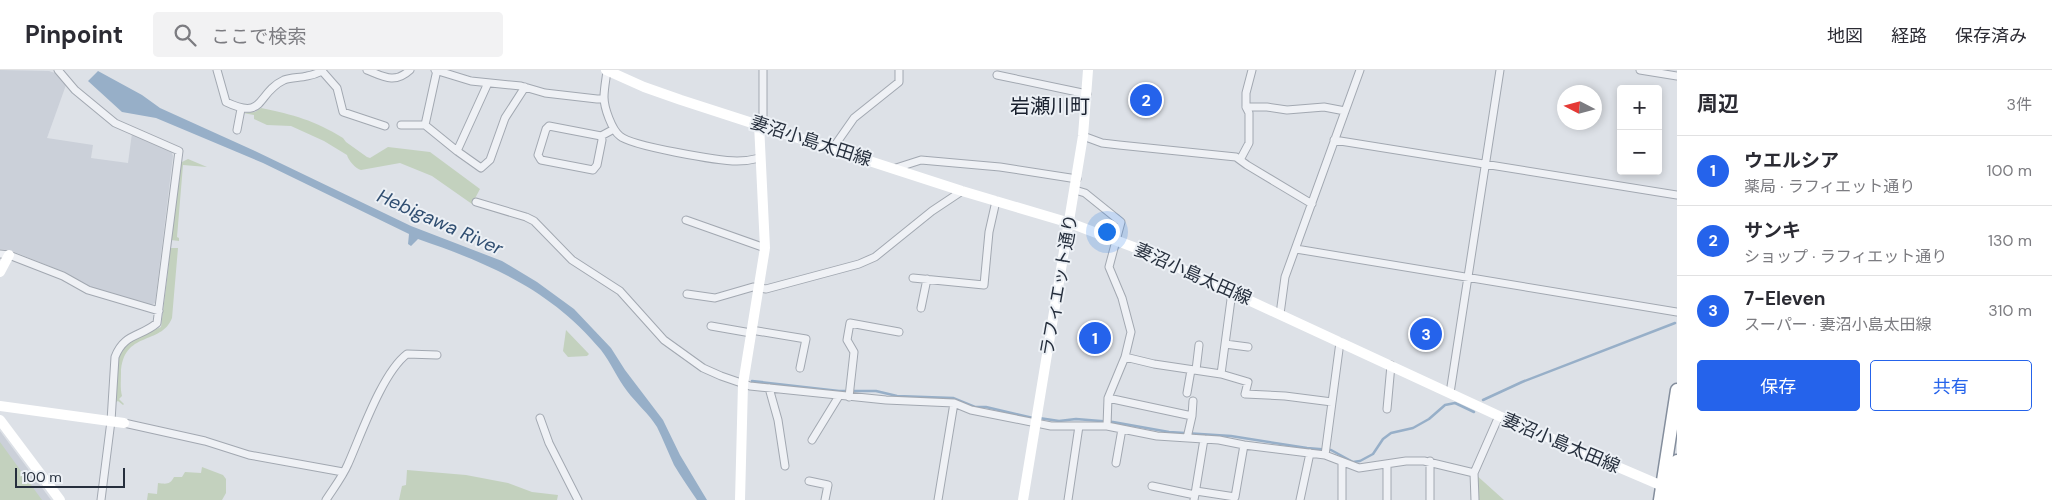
<!DOCTYPE html>
<html lang="ja">
<meta charset="utf-8">
<style>
body{margin:0;font-family:"DM Sans","Noto Sans JP",sans-serif;background:#f2f2f3;color:#2b2b33}
.controls{position:absolute;right:15px;top:15px;display:grid;overflow:hidden;border-radius:5px;box-shadow:0 2px 8px #0003}
.controls button{width:45px;height:45px;display:grid;place-items:center;padding:0;border:0;border-bottom:1px solid #e1e1e2;background:#fff;color:#2b2b33;font:25px sans-serif}
.compass{position:absolute;left:1557px;top:15px;width:45px;height:45px;border-radius:50%;background:#fff;box-shadow:0 2px 8px #0003;rotate:276deg}
.scale{position:absolute;left:15px;bottom:12px;width:110px;box-sizing:border-box;padding-left:5px;border:2px solid #262f3d;border-top:0;font-size:14px;line-height:18px;white-space:nowrap;color:#262f3d;-webkit-text-stroke:4px #ecf0f5;paint-order:stroke}
.you{position:absolute;left:1106px;top:161px;width:18px;height:18px;margin:-12px;border:4px solid #fff;border-radius:50%;background:#1a73e8;box-shadow:0 0 0 8px #1a73e833}
.badge{display:grid;place-items:center;width:32px;height:32px;border-radius:50%;background:#2563eb;color:#fff;font-size:16px;font-weight:700}
.pin{position:absolute;translate:-50% -50%;border:2px solid #fff;box-shadow:0 1px 5px #0006}
.list{margin:0;padding:0;list-style:none}
h2{display:flex;justify-content:space-between;align-items:center;height:65px;margin:0;padding:0 20px;font-size:21px}
h2 small{font-size:16px;font-weight:400;color:#7c7c81}
.list li{display:grid;grid-template-columns:32px 1fr auto;gap:15px;align-items:center;box-sizing:border-box;height:70px;padding:0 20px;border-top:1px solid #e1e1e2}
.list b{display:block;font-size:19px;white-space:nowrap}
.list p{margin:0;font-size:16px;white-space:nowrap;color:#7c7c81}
.list em{font-size:16px;font-style:normal;color:#7c7c81}
.actions{display:flex;gap:10px;padding:15px 20px}
.actions a{flex:1;padding:11px 0;border:1px solid #2563eb;border-radius:5px;text-align:center;font-size:18px;color:#2563eb}
.actions .main{background:#2563eb;color:#fff}
.icon{flex:none;width:28px;height:28px;fill:none;stroke:currentColor;stroke-width:2;stroke-linecap:round;stroke-linejoin:round}
.map{position:relative;flex:none;width:1677px;height:430px;overflow:hidden}
header{display:flex;align-items:center;gap:30px;box-sizing:border-box;height:70px;padding:0 25px;background:#fff;border-bottom:1px solid #e1e1e2}
header strong{font-size:24px}
nav{display:flex;gap:28px;margin-inline-start:auto;font-size:18px}
.search{width:350px;height:45px;background:#f2f2f3;display:flex;align-items:center;gap:12px;box-sizing:border-box;padding:0 18px;border-radius:5px;color:#7c7c81;font-size:19px}
main{display:flex}
aside{flex:1;background:#fff}
.map>svg:first-child{display:block}
.built{fill:#cbd0d9}
.green{fill:#c3d1be}
.water{fill:#97afc8}
.lines{fill:none;stroke-linecap:round;stroke-linejoin:round}
.stream{stroke:#97afc8;stroke-width:2.5}
.street-casing{stroke:#a2a8b1;stroke-width:9}
.highway-casing{stroke:#848e9d;stroke-width:15}
.street{stroke:#eff1f5;stroke-width:7}
.secondary{stroke:#fff;stroke-width:10}
.highway{stroke:#fff;stroke-width:12}
.labels{text-anchor:middle;dominant-baseline:central;stroke-width:4;stroke-linejoin:round;paint-order:stroke}
.street-label{font-size:18px;fill:#262f3d;stroke:#ecf0f5}
.water-label{font-size:19px;font-style:italic;fill:#304e71;stroke:#ecf0f5}
.quarter-label{font-size:20px;fill:#19202e;stroke:#ecf0f5}
</style>
<header>
<strong>Pinpoint</strong>
<div class="search"><svg class="icon" aria-label="search" viewBox="0 0 24 24"><circle cx="10" cy="10" r="6"/><path d="M15 15l6 6"/></svg>ここで検索</div>
<nav><a>地図</a><a>経路</a><a>保存済み</a></nav>
</header>
<main>
<div class="map">
<svg width="1677" height="430" viewBox="0 0 1677 430">
<rect width="100%" height="100%" fill="#dde1e7"/>
<path class="built" d="M0,0L49,1L55,3L66,15L47,68L93,75L91,88L128,93L132,63L171,80L173,86L155,233L151,235L91,217L59,200L12,181L0,179Z
M0,361L51,430H0Z"/>
<path class="green" d="M261,38C294,45 314,50 343,68L346,72L367,87L370,88L388,77L430,82L480,119L472,134L432,106L400,93L361,100C356,99 348,90 347,85L324,71L291,56L267,55L254,49V45L243,43L255,42Z
M188,89L207,97L183,95L177,167L179,168V171L171,170L180,93Z
M169,178H178L172,248C161,276 123,260 121,303C121,311 120,318 122,326L119,329L124,334L123,335L118,331L116,332C117,319 115,289 123,278C131,267 149,262 161,257L169,193Z
M566,260L589,284L587,286L568,287L563,281Z
M0,372L42,430H0Z
M202,397L223,405L226,409V423L222,430H147L148,423L157,424L158,413C166,414 170,415 174,407H182L185,402L201,403Z
M407,400L466,405L508,413L532,422L558,425L557,430H399L402,416L406,415Z
M1474,403L1504,430H1475Z"/>
<path class="water" d="M98,1L142,25L160,38L255,81L411,156L502,191L537,212L574,239L611,278L625,300L663,350L680,385L707,430H697C689,418 681,407 674,395C668,382 663,369 657,357C649,344 636,333 627,321C617,308 611,293 601,280C550,219 490,194 418,169L411,176L408,174L409,164L263,93L156,48L122,42L88,11Z"/>
<g class="lines">
<path class="stream" d="M752,311L839,321H876L897,326L953,328L975,337H986L1033,348
M1483,330L1522,312L1675,253
M1039,348L1059,351L1076,349L1113,352L1169,362L1231,366L1307,378L1331,380L1353,392L1360,391L1373,384L1383,369L1391,363L1413,358L1429,349L1445,335L1455,333L1474,342"/>
<g class="street-casing">
<path id="street" d="M58,0L75,20L115,53L179,81L157,253C141,267 124,263 115,287L111,351L101,430
M217,0L226,32C266,51 256,23 284,10C291,7 300,8 307,6C313,5 318,3 322,1L337,18L343,42L385,56
M367,0C384,7 395,14 410,0
M435,0L471,11L521,16L545,23L597,29H604
M437,0L425,55L457,81
M763,0V56
M1252,0L1246,23V37H1267L1287,40L1324,37L1345,41
M1640,0L1677,6
M607,1C606,9 604,19 604,27C604,38 612,60 620,66C631,76 719,91 737,91C744,91 752,90 760,88
M997,5L1087,24
M488,13L457,81L481,98L490,90L505,48L525,17
M401,55H425
M237,60L241,39
M601,66L602,70L597,95L593,100L541,90L538,85L546,59L549,56L601,66L614,59
M1083,66L1102,73L1119,75L1236,87L1247,95L1312,134
M1334,70L1677,125
M833,78L854,48L899,12V0
M1241,88L1249,73V43L1246,37
M896,98L921,90L1000,97L1077,109
M1075,120L1085,123L1121,152L1109,197L1122,228L1131,262L1125,287L1108,328L1107,356
M476,132L526,147L534,151L572,190L620,221L664,270L703,298L721,306L750,316L886,330L954,333L971,340L1051,356H1107L1157,366L1219,370L1244,375L1325,385L1359,398L1406,391H1424L1474,403
M686,150L765,178
M1296,179L1677,242
M0,184L9,185L63,206L88,220L159,241
M913,208L984,215L989,162L996,131
M687,224L715,228L753,217L766,219L859,194L875,187L932,141L962,121
M921,238L927,209
M1280,244L1285,207L1360,0
M711,256L751,263
M751,260L806,269L800,298
M1225,274L1248,277
M1125,287L1154,294L1221,304L1232,222
M1196,300L1199,275
M1221,304L1248,312L1245,324L1285,326L1332,332
M769,318L778,350L785,396
M1187,323L1191,300
M1450,323L1500,0
M849,327L854,282L847,270L850,253L899,262
M1108,328L1192,346L1193,331
M1387,339L1391,295
M540,348L549,373L578,430
M124,353L205,371L249,385L343,402
M1187,368L1192,346
M812,370L839,326
M1325,385L1340,272
M1430,391V430
M1342,392V430
M1116,393L1122,359
M1387,395V430
M809,411L828,415L825,430
M1152,416L1195,425
M1196,421L1235,427L1244,375
M326,430C333,419 343,406 348,394C361,365 382,303 407,284L437,285
M938,430L954,333
M1068,430L1079,356
M1194,430L1204,369
M1300,430L1310,383
M1475,430L1474,403L1499,346"/>
</g>
<g class="highway-casing">
<path id="highway" d="M1660,430L1677,320
M1671,430L1677,391"/>
</g>
<use href="#street" class="street"/>
<path class="secondary" d="M606,0L644,17L681,30L962,121L1070,153L1136,178L1499,346L1667,418
M0,202L9,185
M0,336L124,353
M0,350L60,430
M740,430L743,314L765,178L759,54
M1023,430L1083,66L1088,0"/>
<use href="#highway" class="highway"/>
</g>
<g class="labels">
<g class="street-label">
<text transform="translate(811 71) rotate(18)">妻沼小島太田線</text>
<text transform="translate(1193 204) rotate(24)">妻沼小島太田線</text>
<text transform="translate(1059 215) rotate(-80)">ラフィエット通り</text>
<text transform="translate(1561 373) rotate(23)">妻沼小島太田線</text>
</g>
<g class="water-label">
<text transform="translate(440 152) rotate(24)">Hebigawa River</text>
</g>
<g class="quarter-label">
<text x="1050" y="36">岩瀬川町</text>
</g>
</g>
</svg>
<div class="controls">
<button>+</button>
<button>−</button>
</div>
<svg class="compass" viewBox="-18 -18 36 36"><path d="M0-13l5 13h-10z" fill="#e53935"/><path d="M0 13l5-13h-10z" fill="#7c7c81"/></svg>
<div class="scale">100 m</div>
<div class="you"></div>
<div class="pin badge" style="left:1095px;top:268px">1</div>
<div class="pin badge" style="left:1146px;top:30px">2</div>
<div class="pin badge" style="left:1426px;top:264px">3</div>
</div>
<aside>
<h2>周辺<small>3件</small></h2>
<ul class="list">
<li><span class="badge">1</span><div><b>ウエルシア</b><p>薬局 · ラフィエット通り</p></div><em>100 m</em></li>
<li><span class="badge">2</span><div><b>サンキ</b><p>ショップ · ラフィエット通り</p></div><em>130 m</em></li>
<li><span class="badge">3</span><div><b>7-Eleven</b><p>スーパー · 妻沼小島太田線</p></div><em>310 m</em></li>
</ul>
<div class="actions"><a class="main">保存</a><a>共有</a></div>
</aside>
</main>
